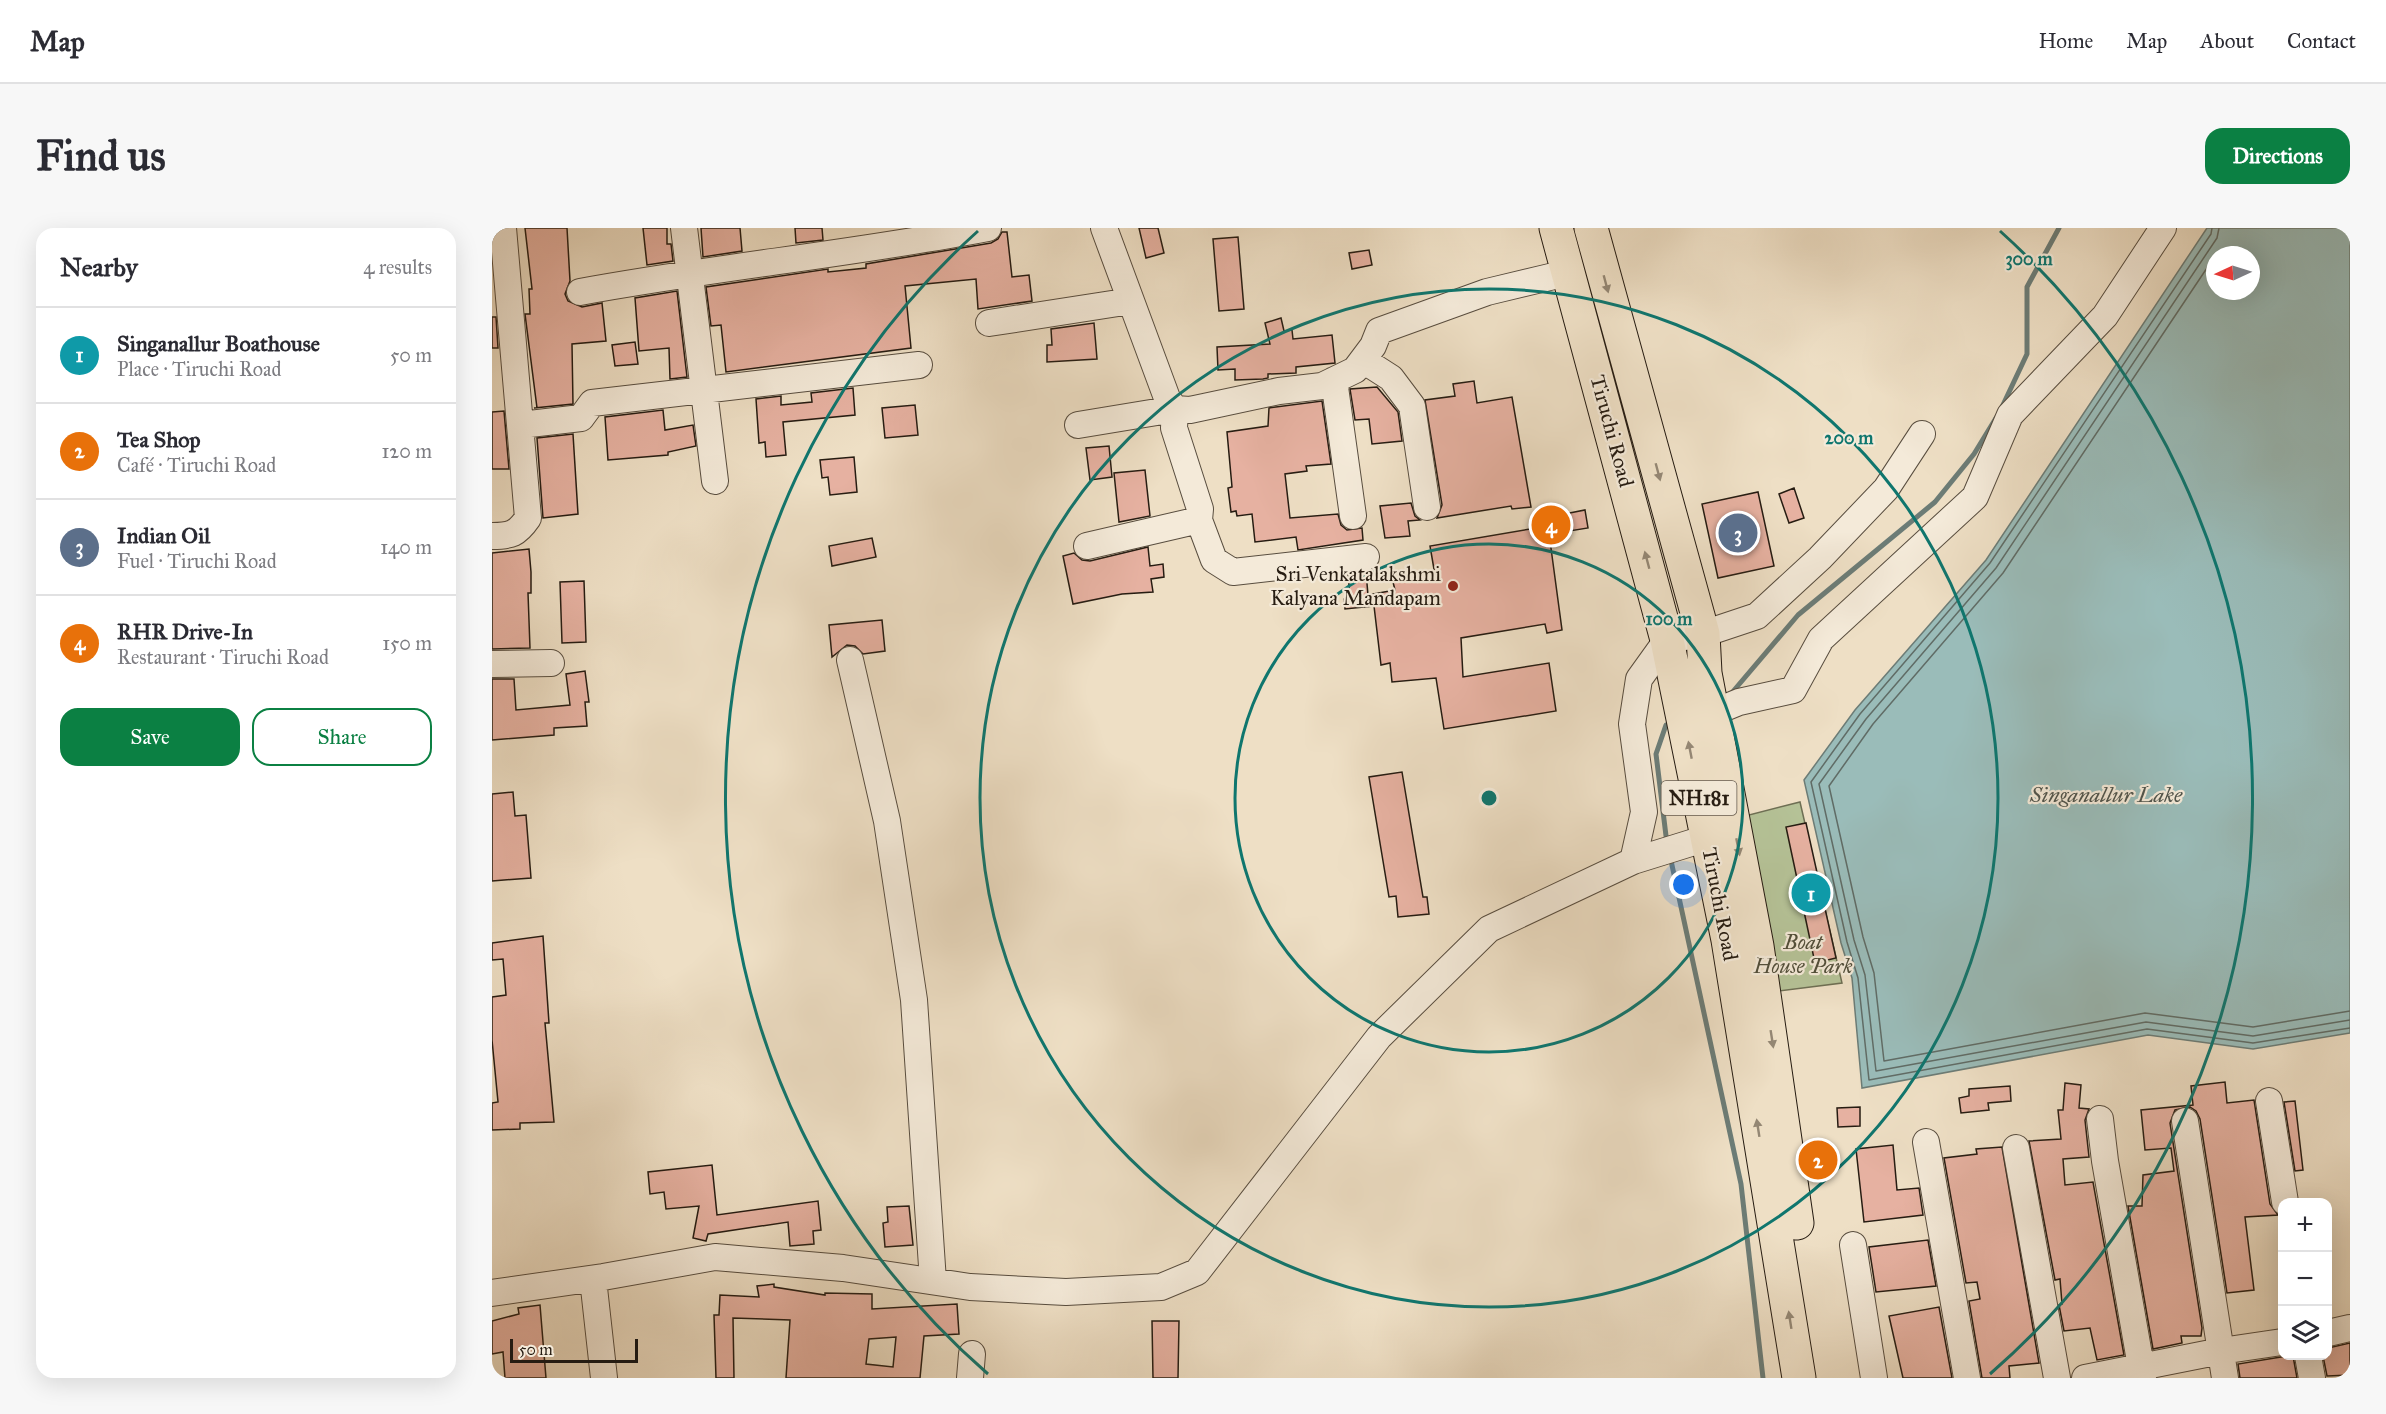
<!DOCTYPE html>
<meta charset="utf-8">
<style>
body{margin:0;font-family:"IM FELL Great Primer",serif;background:#f7f7f7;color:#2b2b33}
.controls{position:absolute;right:18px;bottom:18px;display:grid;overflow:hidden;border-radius:12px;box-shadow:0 6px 24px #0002}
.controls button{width:54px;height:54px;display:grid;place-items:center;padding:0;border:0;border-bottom:2px solid #e1e1e2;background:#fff;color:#2b2b33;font:30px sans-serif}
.compass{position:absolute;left:1714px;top:18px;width:54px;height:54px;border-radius:50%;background:#fff;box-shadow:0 6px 24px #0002;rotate:266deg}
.scale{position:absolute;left:18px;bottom:15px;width:128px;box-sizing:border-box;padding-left:6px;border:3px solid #261c12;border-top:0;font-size:16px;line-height:21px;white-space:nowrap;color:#261c12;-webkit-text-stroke:4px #f4ead9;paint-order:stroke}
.you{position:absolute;left:1192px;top:657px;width:21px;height:21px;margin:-15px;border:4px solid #fff;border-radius:50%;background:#1a73e8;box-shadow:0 0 0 9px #1a73e833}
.badge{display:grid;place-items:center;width:39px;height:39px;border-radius:50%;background:#0b8043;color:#fff;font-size:20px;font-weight:700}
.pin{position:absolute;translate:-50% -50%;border:3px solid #fff;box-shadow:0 2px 6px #0006}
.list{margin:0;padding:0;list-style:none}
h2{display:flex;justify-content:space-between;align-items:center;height:78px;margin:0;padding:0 24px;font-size:26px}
h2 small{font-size:20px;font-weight:400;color:#7c7c81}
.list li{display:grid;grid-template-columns:39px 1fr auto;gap:18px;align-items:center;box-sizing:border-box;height:96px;padding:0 24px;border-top:2px solid #e1e1e2}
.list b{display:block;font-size:22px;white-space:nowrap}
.list p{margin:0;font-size:20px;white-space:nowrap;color:#7c7c81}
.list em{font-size:20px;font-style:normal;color:#7c7c81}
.actions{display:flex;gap:12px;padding:18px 24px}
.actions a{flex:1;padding:14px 0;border:2px solid #0b8043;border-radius:18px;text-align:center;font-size:21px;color:#0b8043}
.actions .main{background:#0b8043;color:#fff}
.icon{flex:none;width:33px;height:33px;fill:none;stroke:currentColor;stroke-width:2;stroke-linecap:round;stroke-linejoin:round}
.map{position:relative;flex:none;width:1858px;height:1150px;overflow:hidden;border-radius:18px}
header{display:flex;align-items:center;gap:36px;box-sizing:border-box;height:84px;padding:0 30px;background:#fff;border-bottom:2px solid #e1e1e2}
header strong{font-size:28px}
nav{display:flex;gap:33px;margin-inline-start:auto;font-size:21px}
.intro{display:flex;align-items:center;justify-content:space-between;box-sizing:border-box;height:144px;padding:0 36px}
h1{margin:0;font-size:42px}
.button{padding:15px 27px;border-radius:18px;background:#0b8043;color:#fff;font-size:21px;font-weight:700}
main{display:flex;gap:36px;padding:0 36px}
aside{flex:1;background:#fff;border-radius:18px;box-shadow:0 6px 24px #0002}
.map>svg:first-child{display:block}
.green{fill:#b5c297;stroke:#6e6f54;stroke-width:1.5}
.water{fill:#9abcb9;stroke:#6c7c76;stroke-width:1.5;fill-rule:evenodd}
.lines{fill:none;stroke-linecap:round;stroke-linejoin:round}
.shore{stroke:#606c66;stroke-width:1.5}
.stream{stroke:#6c7c76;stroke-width:5}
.building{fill:#e6b1a1;stroke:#261c12;stroke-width:1.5;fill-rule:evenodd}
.minor-casing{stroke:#584d3f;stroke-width:28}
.highway-casing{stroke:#261c12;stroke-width:35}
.minor{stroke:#f4ead9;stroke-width:26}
.highway{stroke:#eedfc5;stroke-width:33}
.oneway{fill:#948774}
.ring{fill:none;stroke:#0f766e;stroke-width:3}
.poi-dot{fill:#8f2418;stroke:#f4ead9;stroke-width:2}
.labels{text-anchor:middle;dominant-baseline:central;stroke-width:4.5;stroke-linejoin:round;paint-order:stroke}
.shield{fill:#f4ead9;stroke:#645a4e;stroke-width:1.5}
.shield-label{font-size:20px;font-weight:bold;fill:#261c12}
.street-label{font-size:21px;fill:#261c12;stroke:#f4ead9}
.poi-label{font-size:21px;fill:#261c12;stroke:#f4ead9;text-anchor:end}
.park-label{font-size:21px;font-style:italic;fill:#514e3a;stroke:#f4ead9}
.water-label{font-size:22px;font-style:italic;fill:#4f544c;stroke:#f4ead9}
.centre{fill:#0f766e;stroke:#f4ead9;stroke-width:3}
.ring-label{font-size:18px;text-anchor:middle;font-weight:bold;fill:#0f766e;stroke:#f4ead9;stroke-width:4.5;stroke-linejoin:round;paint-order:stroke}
</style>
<header>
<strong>Map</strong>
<nav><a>Home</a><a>Map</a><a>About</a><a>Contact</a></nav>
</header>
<div class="intro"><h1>Find us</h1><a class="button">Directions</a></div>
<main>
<aside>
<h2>Nearby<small>4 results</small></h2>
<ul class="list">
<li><span class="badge" style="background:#0f9aa8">1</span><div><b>Singanallur Boathouse</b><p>Place · Tiruchi Road</p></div><em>50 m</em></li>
<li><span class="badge" style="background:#e8710a">2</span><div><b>Tea Shop</b><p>Café · Tiruchi Road</p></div><em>120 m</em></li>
<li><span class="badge" style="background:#5c6f8a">3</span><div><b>Indian Oil</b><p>Fuel · Tiruchi Road</p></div><em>140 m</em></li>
<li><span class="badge" style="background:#e8710a">4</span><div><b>RHR Drive-In</b><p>Restaurant · Tiruchi Road</p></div><em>150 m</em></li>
</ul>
<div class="actions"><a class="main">Save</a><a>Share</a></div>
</aside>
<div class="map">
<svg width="1858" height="1150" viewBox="0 0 1858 1150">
<rect width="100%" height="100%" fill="#eedfc5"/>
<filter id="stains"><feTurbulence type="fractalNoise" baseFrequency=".00333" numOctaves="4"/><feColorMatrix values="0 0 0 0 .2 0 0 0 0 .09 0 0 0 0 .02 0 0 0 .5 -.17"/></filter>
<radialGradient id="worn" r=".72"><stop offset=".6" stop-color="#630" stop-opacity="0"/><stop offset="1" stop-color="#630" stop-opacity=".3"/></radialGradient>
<path class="green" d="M1308,574L1350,755L1287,763L1253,588Z"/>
<path class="water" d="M1715,0H1858V805L1761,821L1656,807L1370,860L1360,750L1349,715L1312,552L1363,482L1494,332ZM1723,27H1759V63H1723Z"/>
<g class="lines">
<path class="shore" d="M1720,0L1719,6L1498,335L1368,486L1319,554L1355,714L1366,750L1377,852L1655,801L1761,815L1858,800
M1727,0L1725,10L1504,340L1374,491L1327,556L1362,712L1373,747L1384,843L1654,794L1761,808L1858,792
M1723,28L1511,345L1381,496L1337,558L1371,709L1382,745L1392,833L1653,785L1761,799L1858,783"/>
<path class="stream" d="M1510,179L1535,126V59L1567,0
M1238,467L1306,387L1443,274L1482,226L1504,190
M1174,497L1164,526L1175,616
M1178,628L1249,956L1271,1150"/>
</g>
<path class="building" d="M33,0H75L78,53L73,66L76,73L90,79L110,75L114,113L80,116L81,176L42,180H45L33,86H38L37,61H40Z
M151,0H175V16H179L181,33L155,37Z
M209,0H248L250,23L211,29Z
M303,0H330L331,12L304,15Z
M647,0H666L672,25L654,30Z
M510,4H515L520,49L537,47L540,73L486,81L484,51L413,58L419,120L234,144L229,97L219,98L214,59L336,41V44L374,40V36L499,15L506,11Z
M746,9L752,81L727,83L721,11Z
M877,22L880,37L860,41L857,25Z
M185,63L195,149L178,151L177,120L147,123L143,70Z
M0,89H4L6,120H0Z
M789,90L792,103L800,102L801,111L840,107L843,135L804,139V145L776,146V150L771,151L743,152V141L726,142L725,119L778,116L773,95Z
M602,95L605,131L555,134V117H560L559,101Z
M143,114L146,136L123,138L120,117Z
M982,153L985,175L1020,169L1039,279L1020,281L1019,278L945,290L950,277L933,172L963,168L961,156Z
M885,159L906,184L910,213L880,216L877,191L863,192L858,161Z
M361,160L363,187L291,194L294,227L274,229L273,214L267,215L264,171L289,168V177L320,174L319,165Z
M830,173L839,236L814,238L815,243L793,246L798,290L846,286L849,297L855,302L870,300L871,312L806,322L804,309L763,314L760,286L745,288L744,283L739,284L736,260L740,259L735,204L776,198L777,180Z
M423,177L426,207L393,210L390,180Z
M171,182L173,202L201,197L204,218L176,224V227L116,232L113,189Z
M12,183L17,241H0V184Z
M81,206L86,286L51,290L45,210Z
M617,218L620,249L598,252L594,220Z
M362,229L365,264L338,267L336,249L330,250L328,232Z
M653,242L658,288L627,294L622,245Z
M1302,260L1312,290L1297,295L1287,266Z
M1266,264L1282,338L1226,350L1210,276Z
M919,275L923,288L928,292L916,293L918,308L893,310L888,278Z
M1093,282L1096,300L1059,306L1057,289Z
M1056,298L1070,402L1055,405L1053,396L969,410L971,449L1057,435L1064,483L952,501L944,450L900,454L898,435L889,437L882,378L853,381L852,371L858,370L856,346L874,344L876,367L903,362L901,354L943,347L938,318Z
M380,310L384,329L340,338L337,318Z
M656,319L658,338L671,336L672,349L659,351L661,364L630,366L581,376L571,328L582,325L590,332L598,333Z
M37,321L39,344V365H36L38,420L0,421V325Z
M92,353L94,414L70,415L68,354Z
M390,392L393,423L371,426L363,418L355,417L340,429L337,397Z
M93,443L97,474H93L95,498L62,500V507L0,512V451H22L24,482L78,477L74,446Z
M910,544L931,669H935L937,686L906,689L904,668L897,669L877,549Z
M21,564L23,588L34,587L39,650L0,653V566Z
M1314,595L1344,730L1323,735L1294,599Z
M51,708L57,795H53L62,894L28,895V901L0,902V875L6,874L0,812V769L14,767L11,731L0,732V715Z
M1733,854L1735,875L1762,872L1778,976L1786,987L1753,989L1762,1062L1735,1065L1708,891L1704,883L1698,879L1683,882L1678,895L1710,1100L1709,1108H1689L1690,1115L1661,1121L1636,978H1650L1651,947L1682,943L1679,920L1653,922L1649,882L1701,877L1699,858Z
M1573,855L1589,857L1587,880L1597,881L1593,892L1597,929L1571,931L1573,957L1601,954L1632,1127L1605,1132L1598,1100L1572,1103L1567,1077L1570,1076L1568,1051L1563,1052L1537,913L1569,911L1566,882H1571Z
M1518,858L1519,873L1496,875L1497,882L1469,885L1467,870L1477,868V861Z
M1803,873L1811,942L1803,943L1792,874Z
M1368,879V898L1346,899L1345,880Z
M1401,917L1405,962L1427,960L1431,987L1372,994L1364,921Z
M1510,919L1547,1135L1517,1138L1518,1150H1490L1477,1073L1488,1071L1485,1054L1474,1055L1452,930L1485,926L1484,921Z
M220,937L225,987L326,973L329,1002L321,1003L322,1016L298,1018L296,994L216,1006L214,1013L201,1010L207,978L174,981L172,964L158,966L156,944Z
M417,978L421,1017L393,1019L391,995L396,994L395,979Z
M1436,1012L1444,1058L1384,1064L1377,1019Z
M282,1056V1059L333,1067V1065L380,1066V1081L465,1076L467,1106L432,1108L428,1150H294L298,1092L241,1090L242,1150H224L222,1087H227L228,1067L267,1069L265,1058ZM404,1109L401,1139L374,1136L377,1111Z
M48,1077L54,1150H13L11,1124L0,1126V1093L27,1086L26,1080Z
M1447,1079L1460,1150H1411L1397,1088Z
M660,1093H687L686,1150H661Z
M1858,1115V1147L1835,1148L1831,1128H1836V1120Z
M1795,1128H1801L1805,1150H1748L1746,1136Z"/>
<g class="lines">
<g class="minor-casing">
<path id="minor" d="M192,0L223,253
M612,0L675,170L683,181L698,182L787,163L830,158L863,142L881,118L887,103L995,64L1062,48L1076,41
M88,64C223,39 361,26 496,0
M497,95L639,73
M871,132L899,150L920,178L935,279
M842,152L861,288
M29,197L89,190L100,175L427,137
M586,197L683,181L682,200L708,281L707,292L595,318
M707,292L722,332L741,344L874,329
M0,308C19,308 25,306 36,290L11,0
M358,432L395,593L422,772L441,1053
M0,436L59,435
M1220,485L1247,474L1301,462L1329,411L1483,269L1518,187L1613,88L1671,0
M1141,633L1215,610
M1777,873L1793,974
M1608,891L1613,933L1651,1150
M1693,893L1733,1150
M1434,914L1475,1150
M1524,920L1565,1150
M1361,1017L1382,1150
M101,1051L112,1150
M0,1065L111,1049L223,1029L351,1040L478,1059L574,1064L669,1059L705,1044L887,809L997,701L1141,633L1152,584L1140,496L1147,451L1175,412L1211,406L1265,388L1328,330L1394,261L1430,206
M1836,1105L1858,1100
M1816,1128L1820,1150
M478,1150L480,1126
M1593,1150L1729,1123L1790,1114"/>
</g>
<g class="highway-casing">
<path id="highway" d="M1064,0L1175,412L1236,712L1307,1150
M1099,0L1211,406L1213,445L1265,718L1305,995"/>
</g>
<use href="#minor" class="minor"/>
<use href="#highway" class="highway"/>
</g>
<defs><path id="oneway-solid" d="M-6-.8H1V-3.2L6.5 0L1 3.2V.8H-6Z" transform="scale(1.5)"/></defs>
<g class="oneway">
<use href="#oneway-solid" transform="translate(1114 56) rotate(75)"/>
<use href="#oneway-solid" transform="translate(1166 244) rotate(75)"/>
<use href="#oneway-solid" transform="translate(1155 332) rotate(-105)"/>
<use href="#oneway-solid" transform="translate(1198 522) rotate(-101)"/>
<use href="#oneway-solid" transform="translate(1246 619) rotate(79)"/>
<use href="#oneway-solid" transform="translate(1280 811) rotate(81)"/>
<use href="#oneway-solid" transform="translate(1266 900) rotate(-99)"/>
<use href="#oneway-solid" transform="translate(1298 1092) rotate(-99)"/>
</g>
<g class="ring">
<circle cx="997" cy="570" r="254"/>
<circle cx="997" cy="570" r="509"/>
<path d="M496 1146A763 763 0 0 1 486 3M1508 3A763 763 0 0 1 1498 1146"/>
</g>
<circle class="poi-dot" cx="961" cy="358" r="6"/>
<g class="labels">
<rect class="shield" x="1169.5" y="553" width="75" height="34" rx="4.5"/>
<g class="shield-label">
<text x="1207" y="570">NH181</text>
</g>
<g class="street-label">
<text transform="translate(1120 203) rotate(75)">Tiruchi Road</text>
<text transform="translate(1228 676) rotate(79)">Tiruchi Road</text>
</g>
<g class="poi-label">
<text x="949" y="346">Sri Venkatalakshmi<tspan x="949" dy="24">Kalyana Mandapam</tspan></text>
</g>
<g class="park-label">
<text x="1311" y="714">Boat<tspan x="1311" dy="24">House Park</tspan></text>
</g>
<g class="water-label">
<text x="1614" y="566">Singanallur Lake</text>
</g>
</g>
<circle cx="997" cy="570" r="9" class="centre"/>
<g class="ring-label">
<text x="1537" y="37">300 m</text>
<text x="1357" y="216">200 m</text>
<text x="1177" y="397">100 m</text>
</g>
<rect width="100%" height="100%" filter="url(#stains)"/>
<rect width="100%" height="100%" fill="url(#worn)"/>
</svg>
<div class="controls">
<button>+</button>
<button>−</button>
<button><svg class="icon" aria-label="layers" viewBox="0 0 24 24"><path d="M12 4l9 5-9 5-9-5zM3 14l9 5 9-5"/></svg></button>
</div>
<svg class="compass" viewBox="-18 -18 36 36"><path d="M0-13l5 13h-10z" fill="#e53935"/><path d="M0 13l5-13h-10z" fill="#7c7c81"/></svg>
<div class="scale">50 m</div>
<div class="you"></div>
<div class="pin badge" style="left:1319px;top:665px;background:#0f9aa8">1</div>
<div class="pin badge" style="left:1326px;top:932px;background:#e8710a">2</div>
<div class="pin badge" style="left:1246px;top:305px;background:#5c6f8a">3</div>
<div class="pin badge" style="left:1059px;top:297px;background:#e8710a">4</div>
</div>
</main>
